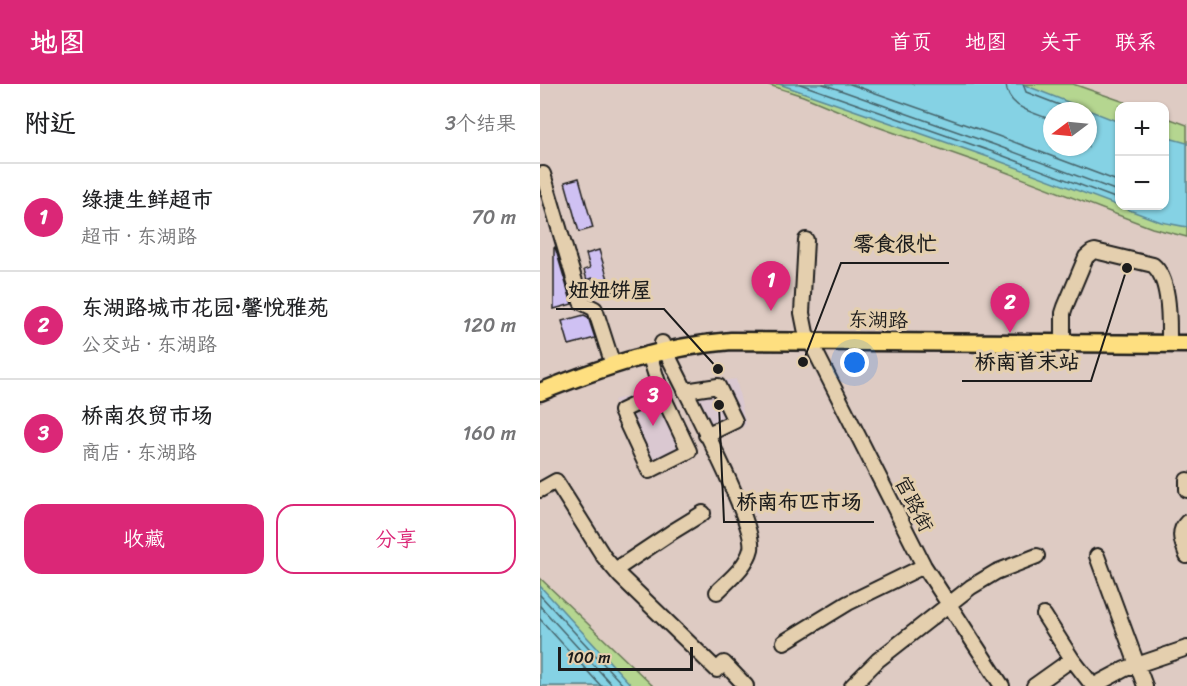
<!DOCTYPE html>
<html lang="zh">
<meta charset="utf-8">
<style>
body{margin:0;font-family:Sriracha,"LXGW WenKai TC",sans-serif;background:#f6f6f6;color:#202124}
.controls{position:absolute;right:18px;top:18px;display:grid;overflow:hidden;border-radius:12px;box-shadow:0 2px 4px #0004}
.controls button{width:54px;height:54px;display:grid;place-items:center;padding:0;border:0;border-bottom:2px solid #e0e0e0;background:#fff;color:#202124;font:30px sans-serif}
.compass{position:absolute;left:503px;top:18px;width:54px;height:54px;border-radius:50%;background:#fff;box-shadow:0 2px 4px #0004;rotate:254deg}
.scale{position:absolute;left:18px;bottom:15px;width:135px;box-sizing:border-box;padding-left:6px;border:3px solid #1c1c1c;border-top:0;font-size:16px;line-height:21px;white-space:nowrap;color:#1c1c1c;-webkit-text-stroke:4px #e4cfae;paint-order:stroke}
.you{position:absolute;left:315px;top:279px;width:21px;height:21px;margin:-15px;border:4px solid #fff;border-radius:50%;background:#1a73e8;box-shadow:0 0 0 9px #1a73e833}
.badge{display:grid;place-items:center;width:39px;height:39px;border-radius:50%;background:#db2777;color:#fff;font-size:20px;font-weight:700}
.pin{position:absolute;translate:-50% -50px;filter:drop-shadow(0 2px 3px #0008)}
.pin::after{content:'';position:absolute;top:32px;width:21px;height:18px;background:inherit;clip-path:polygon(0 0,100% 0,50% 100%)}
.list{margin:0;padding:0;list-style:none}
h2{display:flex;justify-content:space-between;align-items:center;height:78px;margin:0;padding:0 24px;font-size:26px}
h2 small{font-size:20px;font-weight:400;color:#757577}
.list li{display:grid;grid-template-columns:39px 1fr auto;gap:18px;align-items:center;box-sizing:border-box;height:108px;padding:0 24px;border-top:2px solid #e0e0e0}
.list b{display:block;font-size:22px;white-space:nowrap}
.list p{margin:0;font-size:20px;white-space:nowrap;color:#757577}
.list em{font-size:20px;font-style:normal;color:#757577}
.actions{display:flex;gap:12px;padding:18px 24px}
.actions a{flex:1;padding:14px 0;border:2px solid #db2777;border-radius:18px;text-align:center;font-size:21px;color:#db2777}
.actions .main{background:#db2777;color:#fff}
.map{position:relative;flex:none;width:647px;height:602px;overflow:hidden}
header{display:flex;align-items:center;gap:36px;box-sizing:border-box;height:84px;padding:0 30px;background:#db2777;color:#fff}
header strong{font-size:28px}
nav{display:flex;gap:33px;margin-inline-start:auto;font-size:21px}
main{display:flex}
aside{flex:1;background:#fff}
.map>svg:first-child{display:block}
.built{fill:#dac8d1}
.green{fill:#b5d690;stroke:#687956;stroke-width:1.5;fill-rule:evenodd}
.water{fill:#85d2e4;stroke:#5b8994;stroke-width:1.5;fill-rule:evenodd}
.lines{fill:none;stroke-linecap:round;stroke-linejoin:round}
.shore{stroke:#46656c;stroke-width:1.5}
.building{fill:#cfc1f3;stroke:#1c1c1c;stroke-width:1.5}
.minor-casing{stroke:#1c1c1c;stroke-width:18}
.major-casing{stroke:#1c1c1c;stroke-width:21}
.minor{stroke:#e4cfae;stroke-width:14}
.major{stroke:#fedf80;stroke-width:16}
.labels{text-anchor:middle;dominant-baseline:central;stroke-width:6;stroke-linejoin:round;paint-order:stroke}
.street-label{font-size:20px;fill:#1c1c1c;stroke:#e4cfae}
.leader{fill:none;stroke:#1c1c1c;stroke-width:2}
.callout-dot{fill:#1c1c1c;stroke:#e4cfae;stroke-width:2}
.callout-label{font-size:21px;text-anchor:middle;font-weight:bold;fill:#1c1c1c;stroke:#e4cfae;stroke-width:6;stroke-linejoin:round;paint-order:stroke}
</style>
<header>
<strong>地图</strong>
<nav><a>首页</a><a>地图</a><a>关于</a><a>联系</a></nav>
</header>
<main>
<aside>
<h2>附近<small>3个结果</small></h2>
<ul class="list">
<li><span class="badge">1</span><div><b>绿捷生鲜超市</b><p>超市 · 东湖路</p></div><em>70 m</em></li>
<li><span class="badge">2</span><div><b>东湖路城市花园·馨悦雅苑</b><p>公交站 · 东湖路</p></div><em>120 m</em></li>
<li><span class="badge">3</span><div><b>桥南农贸市场</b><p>商店 · 东湖路</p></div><em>160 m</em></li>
</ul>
<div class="actions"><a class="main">收藏</a><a>分享</a></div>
</aside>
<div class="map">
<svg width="647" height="602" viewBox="0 0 647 602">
<rect width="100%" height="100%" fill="#decbc3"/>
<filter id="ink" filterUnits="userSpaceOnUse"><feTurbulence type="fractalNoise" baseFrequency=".0167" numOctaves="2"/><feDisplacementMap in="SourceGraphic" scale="12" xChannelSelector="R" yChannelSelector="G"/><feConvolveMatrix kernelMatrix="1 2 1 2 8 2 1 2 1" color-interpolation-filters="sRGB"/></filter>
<g filter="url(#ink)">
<path class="built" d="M196,295L206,341L172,357L146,302Z
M121,305L152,368L108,390L74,316Z"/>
<path class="green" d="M226,0H533L596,22H580V122H624L625,33L647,41V153L612,144L463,87L335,42L263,12ZM512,27H548V63H512Z
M0,494L113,602H0Z"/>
<path class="water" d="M239,0H482L579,38L580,122H624L625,53L647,59V143L621,138L451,74ZM512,27H548V63H512Z
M0,502L92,602H0Z"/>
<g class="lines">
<path class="shore" d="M260,0L453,68L580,116
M283,0L455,61L580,108
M310,0L458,52L580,98
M466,0C467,24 493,28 512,36
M483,0L486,8L535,27
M0,511L84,602
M0,522L73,602
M0,535L61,602"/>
</g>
<path class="building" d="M39,94L53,144L39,148L25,98Z
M15,163L32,220L14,225V164Z
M59,166L72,208L58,212L53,194L47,196L44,186L50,184L46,170Z
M44,231L48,233L55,254L29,261L22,237Z"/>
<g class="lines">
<g class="minor-casing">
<path id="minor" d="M3,90L41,218L55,225L73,281
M266,156L262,229L266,249L384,482L462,602
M523,253V229L525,223L546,173L552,168L555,167L613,181C630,195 629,234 629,254
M122,259C137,293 217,439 211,465C207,482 189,496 177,508
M109,270L121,308L149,367L109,387L81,327L121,308
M145,307L178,302L195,337L166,351
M647,396V406
M0,406L16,397L64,473L80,492L177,586L184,579L206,602
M647,438C636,449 643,459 647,472
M557,472L605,602
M75,486L132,448L163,429
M504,531L532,575L553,602L585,585L647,564
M244,558L308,519L384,482
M312,602L338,576L431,503L456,488L497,472
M494,602L532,575"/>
</g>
<g class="major-casing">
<path id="major" d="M0,308C65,282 121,263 191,257L647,260"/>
</g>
<use href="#minor" class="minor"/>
<use href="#major" class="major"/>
</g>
</g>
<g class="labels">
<g class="street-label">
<text transform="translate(338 236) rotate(1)">东湖路</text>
<text transform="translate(374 420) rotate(63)">官路街</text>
</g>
</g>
<path class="leader" d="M263 278L301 179H409M178 285L124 225H16M587 184L551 297H422M179 321L184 438H334"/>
<g class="callout-dot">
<circle cx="263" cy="278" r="6"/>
<circle cx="178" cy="285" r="6"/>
<circle cx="587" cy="184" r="6"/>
<circle cx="179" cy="321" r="6"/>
</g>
<g class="callout-label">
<text x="355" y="167">零食很忙</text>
<text x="70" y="213">妞妞饼屋</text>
<text x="487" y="285">桥南首末站</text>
<text x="259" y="425">桥南布匹市场</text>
</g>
</svg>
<div class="controls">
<button>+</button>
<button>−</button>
</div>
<svg class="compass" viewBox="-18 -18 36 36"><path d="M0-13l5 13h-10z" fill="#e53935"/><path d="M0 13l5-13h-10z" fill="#757577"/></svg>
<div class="scale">100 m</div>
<div class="you"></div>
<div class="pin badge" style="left:231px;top:227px">1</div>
<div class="pin badge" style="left:470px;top:249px">2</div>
<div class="pin badge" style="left:113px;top:342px">3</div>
</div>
</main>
